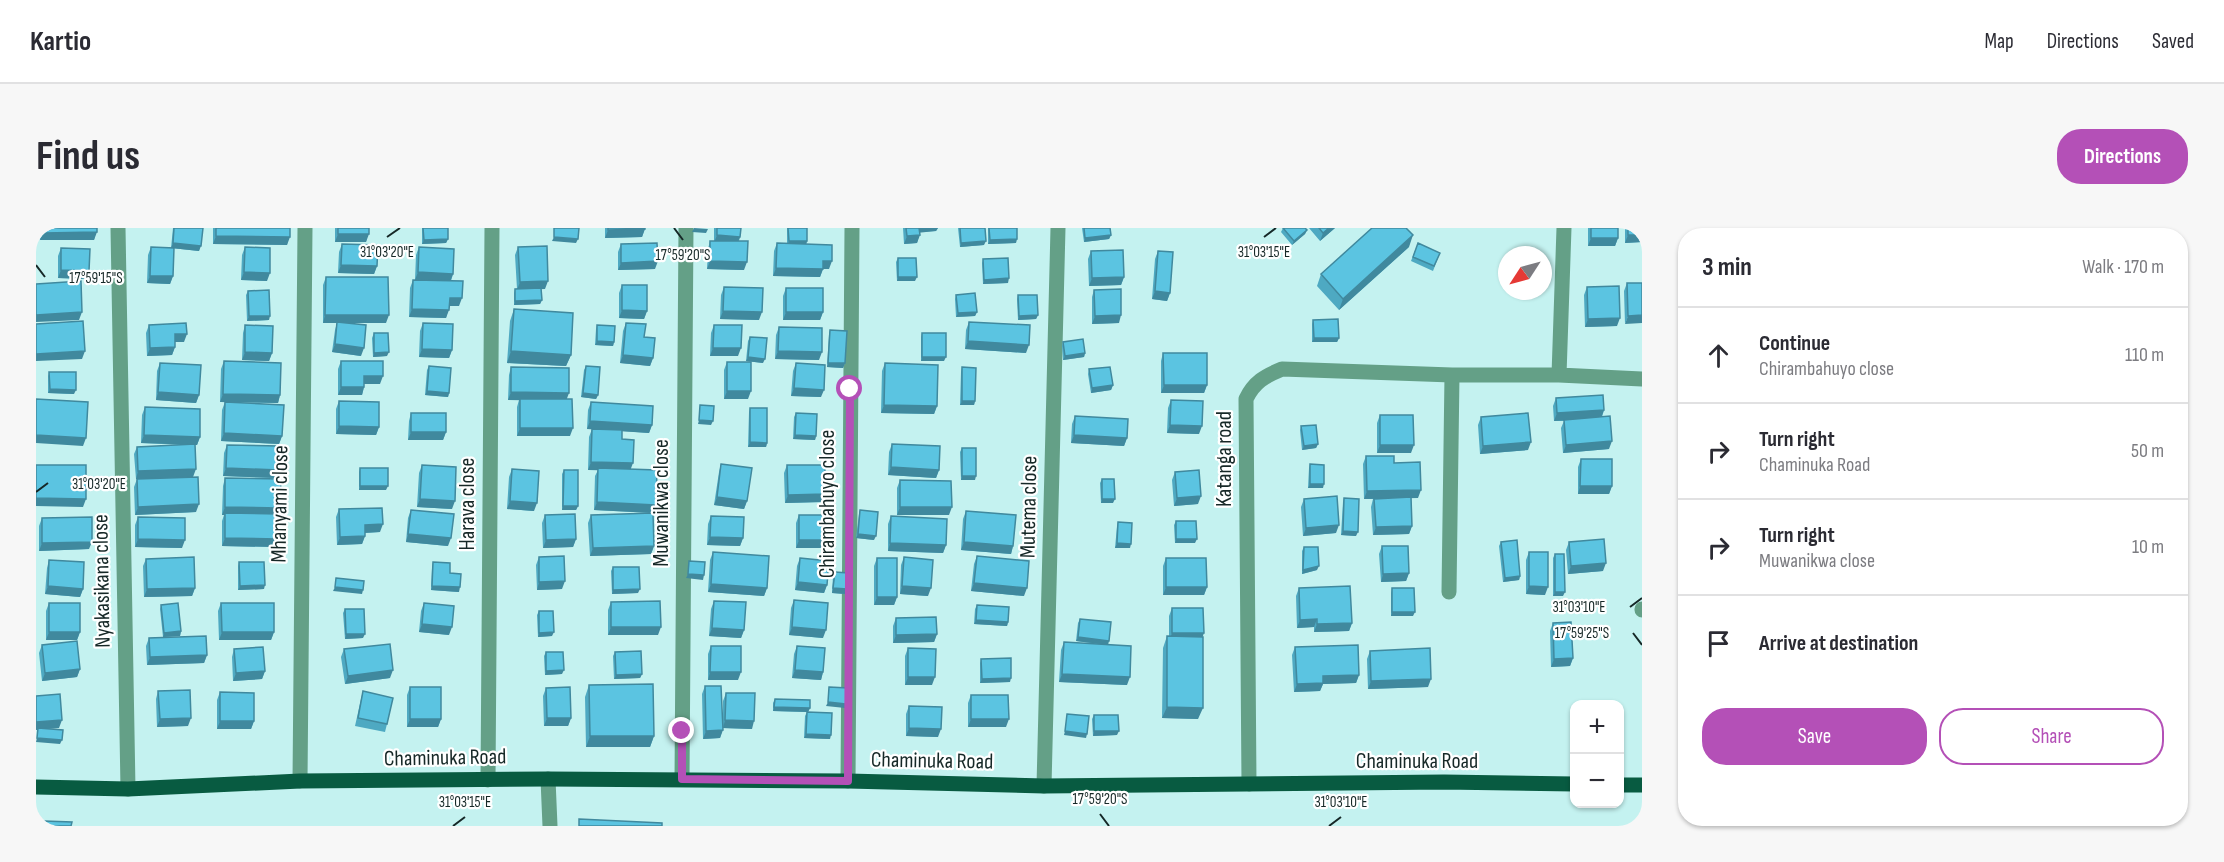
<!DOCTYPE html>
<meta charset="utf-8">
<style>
body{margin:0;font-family:"Sofia Sans Condensed",sans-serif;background:#f7f7f7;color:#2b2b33}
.controls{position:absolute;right:18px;bottom:18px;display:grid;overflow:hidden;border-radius:12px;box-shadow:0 2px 4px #0004}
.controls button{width:54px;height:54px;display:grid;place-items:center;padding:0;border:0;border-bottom:2px solid #e1e1e2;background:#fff;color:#2b2b33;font:30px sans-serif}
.compass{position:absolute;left:1462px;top:18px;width:54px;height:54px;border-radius:50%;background:#fff;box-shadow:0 2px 4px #0004;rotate:234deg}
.stop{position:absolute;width:18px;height:18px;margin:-14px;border:4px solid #b450b7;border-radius:50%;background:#fff}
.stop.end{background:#b450b7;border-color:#fff;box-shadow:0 2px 6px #0008}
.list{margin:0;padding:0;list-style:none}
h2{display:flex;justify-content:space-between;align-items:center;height:78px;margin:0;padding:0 24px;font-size:26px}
h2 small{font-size:20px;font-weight:400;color:#7c7c81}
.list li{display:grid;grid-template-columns:39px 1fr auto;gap:18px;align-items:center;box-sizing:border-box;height:96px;padding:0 24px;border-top:2px solid #e1e1e2}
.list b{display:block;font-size:22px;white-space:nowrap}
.list p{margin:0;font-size:20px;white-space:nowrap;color:#7c7c81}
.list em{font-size:20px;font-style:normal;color:#7c7c81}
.actions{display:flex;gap:12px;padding:18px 24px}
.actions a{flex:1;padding:14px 0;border:2px solid #b450b7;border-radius:24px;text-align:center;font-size:21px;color:#b450b7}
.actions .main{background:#b450b7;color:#fff}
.icon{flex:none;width:33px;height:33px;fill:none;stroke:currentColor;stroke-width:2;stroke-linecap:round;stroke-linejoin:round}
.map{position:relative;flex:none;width:1606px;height:598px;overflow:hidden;border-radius:24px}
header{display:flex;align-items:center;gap:36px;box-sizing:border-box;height:84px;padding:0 30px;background:#fff;border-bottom:2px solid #e1e1e2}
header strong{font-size:28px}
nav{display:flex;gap:33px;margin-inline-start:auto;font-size:21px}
.intro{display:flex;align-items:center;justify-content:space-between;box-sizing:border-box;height:144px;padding:0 36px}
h1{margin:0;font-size:42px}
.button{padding:15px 27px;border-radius:24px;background:#b450b7;color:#fff;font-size:21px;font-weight:700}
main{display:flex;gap:36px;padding:0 36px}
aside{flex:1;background:#fff;border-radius:24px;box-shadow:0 2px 4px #0004}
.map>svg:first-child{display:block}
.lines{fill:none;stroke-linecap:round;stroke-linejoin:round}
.minor{stroke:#64a087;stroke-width:15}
.primary{stroke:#085b41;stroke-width:15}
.wall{fill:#4ea9c2}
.shaded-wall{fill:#40899e}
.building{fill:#5bc4e1;stroke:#40899e;stroke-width:1.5}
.route{stroke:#b450b7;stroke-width:8}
.ticks{fill:none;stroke:#162827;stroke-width:2}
.labels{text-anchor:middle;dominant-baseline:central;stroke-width:4.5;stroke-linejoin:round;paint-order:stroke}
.street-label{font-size:22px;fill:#162827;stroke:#fff}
.ticks-label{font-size:15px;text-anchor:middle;fill:#162827;stroke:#fff;stroke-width:4.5;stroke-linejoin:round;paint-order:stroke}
</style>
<header>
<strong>Kartio</strong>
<nav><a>Map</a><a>Directions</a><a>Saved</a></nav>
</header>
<div class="intro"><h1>Find us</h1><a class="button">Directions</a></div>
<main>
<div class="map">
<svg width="1606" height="598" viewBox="0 0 1606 598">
<rect width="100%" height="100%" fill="#c4f2f0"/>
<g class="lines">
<path class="minor" d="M82,0L92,561
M1523,147L1528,0
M1413,364L1416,147
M1606,382V381
M512,551L514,598
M646,551L650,0
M452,552L456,0
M264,553L269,0
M812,553L816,0
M1213,556L1210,171C1218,154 1229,148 1246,141L1416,147H1523L1606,151
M1008,558L1022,0"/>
<path class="primary" d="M1584,557H1606
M0,559L92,561L264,553L512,551L812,553L1008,558L1408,554L1538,556"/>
</g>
<path class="wall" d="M3,0H61L58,12H4Z
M137,0H167L163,23L135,20Z
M177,0H254L251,17L177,16Z
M299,0H333L330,14H299Z
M386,0H412V11L410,15L386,16Z
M569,0H609L606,9L569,10Z
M678,0H705L704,9L703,13L708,42L671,41L672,21L674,13H678Z
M751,0H771V13L770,16L793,41H787L784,49L737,48L738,23L741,15L751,16Z
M867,0H902L900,3L884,4L881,15L868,16Z
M922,0H949L948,17L924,19Z
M952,0H981L980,15L952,16Z
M1046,0H1074L1075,7L1073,11L1048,14Z
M1247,0L1271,2L1269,6L1256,17L1245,4Z
M1273,0H1299L1284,13Z
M1552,0H1582V10L1579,18H1552Z
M1589,0H1606V14L1589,15Z
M1382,15L1404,25L1397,43L1375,33Z
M306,16L341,38L338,46L302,45L303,24Z
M585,16L619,41L582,42V24Z
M115,19L137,48L134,56L111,55L112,27Z
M209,19L231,53L205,52L206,27Z
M383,19L417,46L415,53L423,78H413L410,90L373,89L374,60L377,52H379L380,27Z
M482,19L509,61H505L506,72L504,76L478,77V65L479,61H481L479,27Z
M1373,19L1303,82L1281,58L1285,46Z
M25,20L53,43L50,51L22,50V28Z
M1055,23L1088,49L1085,57L1053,58L1052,31Z
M1122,23L1134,65L1131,73L1116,71L1119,31Z
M862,30L879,53H861L860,34Z
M947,31L972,55L947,56L946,35Z
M290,49L350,95H309L325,128L296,124L299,102L301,95H287V57Z
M1591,55H1606L1589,96L1588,63Z
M586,57L611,83L608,91L583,90V65Z
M688,59L723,92L684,91L685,67Z
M1551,59L1581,98L1549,99L1548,67Z
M750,60L787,84L784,92H747V68Z
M1058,62L1083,95L1056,96V69Z
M212,63L233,92L211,93L210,67Z
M920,67L941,84L939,88L920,89L919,71Z
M982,67L1002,87L1000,91L982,92L981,71Z
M478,81L535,127L530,138L471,135L474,93Z
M1277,92L1303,110L1301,114H1276V96Z
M933,94L990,125L929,121L930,102Z
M387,95L416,122L413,130L383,129L384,103Z
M590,95L608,109L617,130L614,138L584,135L587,103Z
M113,97L148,114H139V119L136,127L111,128L110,105Z
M209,97L236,125L233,133L206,132L207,105Z
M561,97L578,114L577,118L559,117L560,101Z
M678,97L702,128H674L675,105Z
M743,99L783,132L739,131L740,107Z
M794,102L809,135L807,140L791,139L793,106Z
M338,105L351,128L337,129L336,110Z
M886,105L908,133H885V109Z
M714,109L727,135L710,133L712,113Z
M1027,114L1049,125L1048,129L1027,132L1026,118Z
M1127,125L1171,157L1168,165H1125V133Z
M188,133L244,167L242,175L184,174L185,141Z
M305,133L344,156H328V159L326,167H302V141Z
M691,134L712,171H688V142Z
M124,135L163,167L160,175L120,172L121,143Z
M760,135L785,169L755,168L757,143Z
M849,135L901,178L898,186L845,185L846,143Z
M393,138L413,165L412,169L389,167L391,142Z
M550,138L562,167L560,171L545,169L548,142Z
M475,139L531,171L534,208H481V179L483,172H472L473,147Z
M926,139L939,173L938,177H924L925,144Z
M1053,141L1077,157L1075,162L1055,165L1052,146Z
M13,144L38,166L12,165V148Z
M1520,170L1568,182L1566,189L1573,221L1527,225L1525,200L1528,193H1518L1517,178Z
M1135,172L1163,206L1131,205L1132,180Z
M303,173L343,199L340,207L300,206V181Z
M189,174L246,208L243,216L185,213L186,182Z
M555,174L616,197L613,205L586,203V211L595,241L617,285L558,282L559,248L562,242H552L553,209L556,201H551L552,182Z
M109,179L164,209L161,217H159L157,249L160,284L99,287L98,259L101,251H100L98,226L101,219L152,217L105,215L106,187Z
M714,180L731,215L730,219H712L713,184Z
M375,185L410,204L407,212H372L373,193Z
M760,185L780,208L779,212L757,211L758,189Z
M1344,187L1375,225H1341V195Z
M1039,188L1091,210L1088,218L1035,215L1036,196Z
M1445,189L1492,222L1444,226L1442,197Z
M1265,198L1282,216L1280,220L1266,222L1264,202Z
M856,216L903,242L900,250L852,247L853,224Z
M191,217L243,242L240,250L187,248L188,225Z
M926,220L939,252H925L924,224Z
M1330,228L1358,235L1382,270H1375L1376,298L1373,306L1337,307L1335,279L1337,271H1328L1327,236Z
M1545,231L1576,258L1573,266H1542V239Z
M685,236L711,273L708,281L678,277L683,244Z
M1274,236L1287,260H1272L1273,240Z
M386,237L416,281L381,279L383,245Z
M751,237L789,266L786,274L749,275L748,245Z
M324,240L350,262H323V244Z
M476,241L498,283L471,281L473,249Z
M528,242L542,278L540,282H526V246Z
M1139,244L1162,276L1138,278L1136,252Z
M189,250L242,286V311L239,319L186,318V293L188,287H186L187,258Z
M1066,251L1077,275H1065L1064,255Z
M864,252L913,287H861V260Z
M1308,270L1320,308L1305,307L1307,274Z
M1268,271L1300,305L1267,308L1265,279Z
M303,281L344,304L329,305V308L326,316L301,317L300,289Z
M375,282L412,318L370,314L372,290Z
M824,282L838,312L820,310L823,286Z
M930,283L977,318L975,326L925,322L927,291Z
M509,287L540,311L537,319L507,320L506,295Z
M555,287L618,318L615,326L554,328L552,295Z
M763,287L788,312L786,320H760V295Z
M675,288L707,310L704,318L671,317L672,296Z
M855,288L910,317L907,325L852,323V296Z
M102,289L146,320L99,319V297Z
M6,290L53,321L3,323V298Z
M1140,293L1159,315H1139L1138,297Z
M1082,294L1094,320H1079L1081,298Z
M1465,314L1484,348L1483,352L1467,354L1463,318Z
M1533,314L1567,343L1532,346L1530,322Z
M1346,318L1373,345L1370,353L1345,354L1343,326Z
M1268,319L1281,342L1266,346V323Z
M677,324L731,360L728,368L672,364L674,332Z
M1493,324L1509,367L1490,366V332Z
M1519,326L1527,368H1517V330Z
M941,328L988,368L935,363L938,336Z
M503,329L526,361L501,362L500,337Z
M868,329L892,368L864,366L865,337Z
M764,330L791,357L788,365L759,362L761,338Z
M841,330L861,369L858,377H838V338Z
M1130,330L1171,359L1168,367H1127V338Z
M110,331L159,360L156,368L108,369L107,338Z
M13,332L47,361L44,369L9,366L11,340Z
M203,334L228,361L202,362V338Z
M397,334L423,364L395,362L396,339Z
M577,339L602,365L576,366L575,343Z
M799,344L809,366L796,365L797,348Z
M1263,360L1316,395L1313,403L1278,404V399L1261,400L1260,368Z
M1356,360L1377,388H1355V365Z
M758,372L787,410L753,407L755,380Z
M678,373L708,402L705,410L673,408L675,381Z
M575,374L622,407H572V382Z
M13,375L44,404L41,412H10V383Z
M185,375L238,404L235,412H183L182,383Z
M388,375L413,407L383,404L385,383Z
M125,377L145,403L144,408L127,409L171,427L168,435L111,437L110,418L113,410L127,409L124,381Z
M941,377L972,394L971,398L938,396L939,381Z
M1136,380L1166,409L1162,491L1126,490L1127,420L1131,408H1133V388Z
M309,381L327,410L309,411L307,385Z
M503,383L516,408L502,409L501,387Z
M860,390L901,406L898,414L857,415V398Z
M1044,391L1072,417L1091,457L1023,454L1025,422L1028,414L1069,417L1040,413L1042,395Z
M1517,395L1537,430L1534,438L1515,439L1514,403Z
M6,417L44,441L41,449L6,453L3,425Z
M675,418L702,452H672V426Z
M761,418L787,444L785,452L756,450L758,426Z
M1259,419L1323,447L1320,455L1287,456L1284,463L1258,464L1256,427Z
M872,420L896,457H869V428Z
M198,421L229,443L226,451L197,453L196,429Z
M308,421L354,450L309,456L305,429Z
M1334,423L1392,459L1332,461L1331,431Z
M510,424L526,446L509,447L508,428Z
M579,424L606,446L604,450L578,451L577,428Z
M945,431L974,454L944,455V435Z
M553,457L618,508L614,519H550L549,469Z
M669,458L687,497V473L690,465L716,501L687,500L684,510L667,511L666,466Z
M374,459L405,491L402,499H371V467Z
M510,460L535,490L532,498H508L507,468Z
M122,463L152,498L121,499L120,471Z
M327,463L351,496L349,504L319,498L325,471Z
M184,464L218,493L215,501H181V472Z
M935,467L970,499H932V475Z
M739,471L774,480L772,484L794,511L768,510L769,488L771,484L737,483V475Z
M873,478L902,509L870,508V486Z
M1058,487L1081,507L1057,508L1056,491Z"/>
<path class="shaded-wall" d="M658,0L672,1L670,5L656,4Z
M882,0H902L900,3L880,5Z
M1293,0H1299L1284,13L1287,5Z
M609,1L606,9L569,10L572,2Z
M1271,2L1269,6L1256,17L1258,13Z
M61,4L58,12H4L7,5Z
M302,6H333L330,14H299Z
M681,7L704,9L701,16L678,15Z
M884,7L881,15L868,16L871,8Z
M1075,7L1073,11L1048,14L1049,10Z
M1377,7L1373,19L1303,82L1307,71Z
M1592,7H1606V14L1589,15Z
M180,8L254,9L251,17L177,16Z
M518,9L542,11L540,15L516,13Z
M1555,10H1582L1579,18H1552Z
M412,11L410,15L386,16L388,12Z
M981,11L980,15L952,16L954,12Z
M753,13H771L770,17L751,18Z
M950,13L948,17L924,19L925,15Z
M137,15L165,18L163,23L135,20Z
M622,33L619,41L582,42L585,35Z
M674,33L711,34L708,42L671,41Z
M787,33H796L793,41H784Z
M305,37L341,38L338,46L302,45Z
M740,40L787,41L784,49L737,48Z
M25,42L53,43L50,51L22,50Z
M208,44L234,45L231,53L205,52Z
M382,44L417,46L414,54L379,52Z
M114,48H137L134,56L111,55Z
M862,49H881L879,53H861Z
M1088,49L1085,57L1053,58L1056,50Z
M973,50L972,55L947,56L948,52Z
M512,53L509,61L481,62L484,54Z
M1119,63L1134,65L1131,73L1116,71Z
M414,70H426L423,78H411Z
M506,72L504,76L478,77L479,73Z
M376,81L413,82L410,90L373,89Z
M586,82L611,83L608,91L583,90Z
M687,83L726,84L723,92L684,91Z
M46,84L43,92L0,94V87Z
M750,84H787L784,92H747Z
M941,84L939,88L920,89L922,85Z
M289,87H353L350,95H287Z
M1002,87L1000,91L982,92L983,88Z
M1085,87L1083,95L1056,96L1059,88Z
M1606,87V95L1589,96L1592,88Z
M213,88H234L233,92L211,93Z
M1584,90L1581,98L1549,99L1552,91Z
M139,106H151L148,114H136Z
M1278,110H1303L1301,114H1276Z
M561,113L578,114L577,118L559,117Z
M932,113L993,117L990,125L929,121Z
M299,116L328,120L325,128L296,124Z
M139,119L136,127L111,128L114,120Z
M677,120H705L702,128H674Z
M386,121L416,122L413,130L383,129Z
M49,123L46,131L0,133V126Z
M475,123L535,127L530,138L471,135Z
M742,123L786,124L783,132L739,131Z
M209,124L236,125L233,133L206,132Z
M353,124L351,128L337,129L338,125Z
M1049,125L1048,129L1027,132L1029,128Z
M587,127L617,130L614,138L584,135Z
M712,129L729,131L727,135L710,133Z
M886,129H910L908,133H885Z
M792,135H809L807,140L791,139Z
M328,148H347L344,156H325Z
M1077,157L1075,162L1055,165L1056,160Z
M1128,157H1171L1168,165H1125Z
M305,159H328L326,167H302Z
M758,160L788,162L785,169L755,168Z
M14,161L40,162L38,166L12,165Z
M391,163L413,165L412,169L389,167Z
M691,163H715L712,171H688Z
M122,164L163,167L160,175L120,172Z
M475,164L533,165L530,173L472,172Z
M547,165L562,167L560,171L545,169Z
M187,166L244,167L242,175L184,174Z
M926,173H939L938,177H924Z
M848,177L901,178L898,186L845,185Z
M1568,182L1565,190L1518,193L1521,185Z
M663,192L677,193L675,197L662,196Z
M554,193L616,197L613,205L551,201Z
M1134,197L1166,198L1163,206L1131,205Z
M303,198L343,199L340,207L300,206Z
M484,200H537L534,208H481Z
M375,204H410L407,212H372Z
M188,205L246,208L243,216L185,213Z
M0,207L50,210L47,218L0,215Z
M108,207L164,209L161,217L105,215Z
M759,207L780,208L779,212L757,211Z
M1038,207L1091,210L1088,218L1035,215Z
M1576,213L1573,221L1527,225L1530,217Z
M714,214L731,215L730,219H712Z
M1495,214L1492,222L1444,226L1447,218Z
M1282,216L1280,220L1266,222L1268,218Z
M1344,217H1378L1375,225H1341Z
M555,234L597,235L594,243L552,242Z
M855,239L903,242L900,250L852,247Z
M190,240L243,242L240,250L187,248Z
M160,241L157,249L100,251L102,243Z
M926,248H940L939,252H925Z
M1274,256H1288L1287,260H1272Z
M324,258H352L350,262H323Z
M1544,258H1576L1573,266H1542Z
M1385,262L1382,270L1328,271L1331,263Z
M789,266L786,274L749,275L752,267Z
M1165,268L1162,276L1138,278L1141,270Z
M681,269L711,273L708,281L678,277Z
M0,270L50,271L47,279L0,278Z
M384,271L419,273L416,281L381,279Z
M1066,271H1079L1077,275H1065Z
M474,273L501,275L498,283L471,281Z
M561,274L620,277L617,285L558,282Z
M163,276L160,284L99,287L102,279Z
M527,278H542L540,282H526Z
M189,279L244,280L242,288L186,287Z
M864,279H916L913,287H861Z
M347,296L344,304L326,305L329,297Z
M1303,297L1300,305L1267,308L1270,300Z
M1376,298L1373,306L1337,307L1340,299Z
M1307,303L1322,304L1320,308L1305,307Z
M372,306L415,310L412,318L370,314Z
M822,306L840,308L838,312L820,310Z
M329,308L326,316L301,317L304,309Z
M674,309L707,310L704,318L671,317Z
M189,310L242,311L239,319L186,318Z
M102,311L149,312L146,320L99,319Z
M540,311L537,319L507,320L510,312Z
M1140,311H1161L1159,315H1139Z
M763,312H788L786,320H760Z
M56,314L53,321L3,323L6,315Z
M928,314L977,318L975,326L925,322Z
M854,315L910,317L907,325L852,323Z
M1081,315L1095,316L1094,320H1079Z
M618,318L615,326L554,328L557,320Z
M1570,335L1567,343L1532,346L1535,338Z
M1283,338L1281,342L1266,346L1267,342Z
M1373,345L1370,353L1345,354L1347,346Z
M652,346L668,347L667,352L650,350Z
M1484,348L1483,352L1467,354L1469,350Z
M529,353L526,361L501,362L503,354Z
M762,354L791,357L788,365L759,362Z
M938,355L991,360L988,368L935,363Z
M675,356L731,360L728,368L672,364Z
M229,357L228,361L202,362L204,358Z
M12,358L47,361L44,369L9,366Z
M396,358L424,359L423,364L395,362Z
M866,358L895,360L892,368L864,366Z
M1493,358L1512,359L1509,367L1490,366Z
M299,359L327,362L326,366L297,363Z
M1130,359H1171L1168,367H1127Z
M159,360L156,368L108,369L111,361Z
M797,360L811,361L809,366L796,365Z
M604,361L602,365L576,366L577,362Z
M1519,364H1529L1527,368H1517Z
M841,369H861L858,377H838Z
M1356,384H1379L1377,388H1355Z
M1281,391L1278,399L1261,400L1264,392Z
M940,392L972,394L971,398L938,396Z
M1316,395L1313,403L1278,404L1281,396Z
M386,396L416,399L413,407L383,404Z
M575,399H625L622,407H572Z
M756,399L790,402L787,410L753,407Z
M676,400L708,402L705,410L673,408Z
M145,403L144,408L127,409L128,405Z
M13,404H44L41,412H10Z
M186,404H238L235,412H183Z
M518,404L516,408L502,409L503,405Z
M1136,405H1168L1165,413H1133Z
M310,406H329L327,410L309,411Z
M901,406L898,414L857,415L860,407Z
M1042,409L1073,413L1072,417L1040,413Z
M171,427L168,435L111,437L114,429Z
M1537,430L1534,438L1515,439L1518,431Z
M44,441L41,449L6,453L9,445Z
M357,442L354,450L309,456L312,448Z
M528,442L526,446L509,447L510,443Z
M759,442L787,444L785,452L756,450Z
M229,443L226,451L197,453L200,445Z
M674,444H705L702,452H672Z
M606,446L604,450L578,451L580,447Z
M1026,446L1094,449L1091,457L1023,454Z
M1323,447L1320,455L1287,456L1284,463L1258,464L1261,456L1287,448Z
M872,449H899L896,457H869Z
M975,450L974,454L944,455L946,451Z
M1395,451L1392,459L1332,461L1335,453Z
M792,474L810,476L809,480L790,478Z
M738,479L774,480L772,484L737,483Z
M1131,479L1167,480L1162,491L1126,490Z
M155,490L152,498L121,499L124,491Z
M511,490H535L532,498H508Z
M374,491H405L402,499H371Z
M935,491H973L970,499H932Z
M26,492L23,500L0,502V494Z
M689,492L718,493L716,501L687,500Z
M184,493H218L215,501H181Z
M873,500L905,501L902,509L870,508Z
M687,502L684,510L667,511L670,503Z
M1029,503L1051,506L1050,510L1028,507Z
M1058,503H1083L1081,507L1057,508Z
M770,506L795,507L794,511L768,510Z
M554,508H618L614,519H550Z
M1,510L26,512L24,516L0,514Z"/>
<path class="building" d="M6,0H61V4L7,5Z
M138,0H167L165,18L137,15Z
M180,0H254V9L180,8Z
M302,0H333V6H302Z
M387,0H412V11L388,12Z
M518,0H543L542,11L518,9Z
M572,0H609V1L572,2Z
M681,0H705L704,9L681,7Z
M752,0H771V13H753Z
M870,0H883L884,7L871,8Z
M924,0H949L950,13L925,15Z
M953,0H981V11L954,12Z
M1048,0H1074L1075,7L1049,10Z
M1247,0H1269L1271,2L1258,13Z
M1283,0H1293L1287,5Z
M1336,0H1370L1377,7L1307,71L1285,46Z
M1555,0H1582V10H1555Z
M1592,0H1606V7H1592Z
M674,13H712L711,34L674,33Z
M621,15L622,33L585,35V16Z
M741,15L796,17V33H787V41L740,40Z
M1382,15L1404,25L1398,38L1377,29Z
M306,16L342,17L341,38L305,37Z
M511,18L512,53L484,54L482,19Z
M115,19L138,20L137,48H114Z
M209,19L234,20V45L208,44Z
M383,19L418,21L417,46L382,44Z
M25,20L54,21L53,43L25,42Z
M1087,22L1088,49L1056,50L1055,23Z
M1122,23L1137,24L1134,65L1119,63Z
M862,30H880L881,49H862Z
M972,30L973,50L948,52L947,31Z
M290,49H352L353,87H289Z
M377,52L427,53L426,70H414L413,82L376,81Z
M45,53L46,84L0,87V56Z
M1591,55H1606V87L1592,88Z
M586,57H611V83L586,82Z
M1583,58L1584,90L1552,91L1551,59Z
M688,59L727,60L726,84L687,83Z
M505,60L506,72L479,73V61Z
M750,60H787V84H750Z
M1085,61V87L1059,88L1058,62Z
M233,62L234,88H213L212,63Z
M939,65L941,84L922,85L920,67Z
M982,67H1001L1002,87L983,88Z
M478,81L537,85L535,127L475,123Z
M1302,91L1303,110H1278L1277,92Z
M47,93L49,123L0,126V96Z
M301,94L330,97L328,120L299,116Z
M933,94L994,97L993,117L932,113Z
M150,95L151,106H139V119L114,120L113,97Z
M387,95L417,96L416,122L386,121Z
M590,95L610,96L608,109L619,110L617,130L587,127Z
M209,97L237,98L236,125L209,124Z
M561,97L579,98L578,114L561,113Z
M678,97H706L705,120H677Z
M743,99L786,100V124L742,123Z
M794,102L811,103L809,135H792Z
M338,105H352L353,124L338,125Z
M886,105H910V129H886Z
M714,109L731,110L729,131L712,129Z
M1047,111L1049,125L1029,128L1027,114Z
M1127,125H1171V157H1128Z
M188,133L245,135L244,167L187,166Z
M305,133H347V148H328V159H305Z
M691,134H715V163H691Z
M124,135L165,137L163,167L122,164Z
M760,135L789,137L788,162L758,160Z
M849,135L902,137L901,178L848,177Z
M393,138L415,140L413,165L391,163Z
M550,138L564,139L562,167L547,165Z
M475,139L533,140V165L475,164Z
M926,139L940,140L939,173H926Z
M1074,139L1077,157L1056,160L1053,141Z
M13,144H40V162L14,161Z
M1567,167L1568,182L1521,185L1520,170Z
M0,171L52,174L50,210L0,207Z
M484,171H536L537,200H484Z
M1135,172L1167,173L1166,198L1134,197Z
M303,173L343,174V199L303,198Z
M189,174L248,177L246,208L188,205Z
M555,174L617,178L616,197L554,193Z
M664,177L678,178L677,193L663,192Z
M109,179L164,181V209L108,207Z
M714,180H731V215L714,214Z
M375,185H410V204H375Z
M760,185L781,186L780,208L759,207Z
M1492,185L1495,214L1447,218L1445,189Z
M1344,187H1377L1378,217H1344Z
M1039,188L1092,191L1091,210L1038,207Z
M1574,188L1576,213L1530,217L1528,192Z
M1280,197L1282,216L1268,218L1265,198Z
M556,201L586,202V211L598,212L597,235L555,234Z
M159,216L160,241L102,243L101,219Z
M856,216L904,218L903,242L855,239Z
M191,217L243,218V242L190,240Z
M926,220H940V248H926Z
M1330,228H1358V235L1384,234L1385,262L1331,263Z
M1545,231H1576V258H1544Z
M685,236L716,240L711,273L681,269Z
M1274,236L1288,237V256H1274Z
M0,237H50V271L0,270Z
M386,237L420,239L419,273L384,271Z
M751,237H789V266L752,267Z
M324,240H352V258H324Z
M562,240L621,242L620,277L561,274Z
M476,241L503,243L501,275L474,273Z
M528,242H542V278H527Z
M1163,242L1165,268L1141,270L1139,244Z
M162,249L163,276L102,279L101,251Z
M189,250L245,251L244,280L189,279Z
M1066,251H1078L1079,271H1066Z
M864,252L915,253L916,279H864Z
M1301,268L1303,297L1270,300L1268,271Z
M1375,269L1376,298L1340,299L1338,271Z
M1308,270L1323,271L1322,304L1307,303Z
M346,280L347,296L329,297V308L304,309L303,281Z
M375,282L418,286L415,310L372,306Z
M824,282L842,284L840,308L822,306Z
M930,283L980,287L977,318L928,314Z
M189,285L243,286L242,311L189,310Z
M617,285L618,318L557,320L555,287Z
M539,286L540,311L510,312L509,287Z
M763,287H788V312H763Z
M675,288L708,289L707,310L674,309Z
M855,288L911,291L910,317L854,315Z
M56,289V314L6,315V290Z
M102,289L149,290V312L102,311Z
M1140,293H1160L1161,311H1140Z
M1082,294L1096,295L1095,316L1081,315Z
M1568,311L1570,335L1535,338L1533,314Z
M1481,312L1484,348L1469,350L1465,314Z
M1346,318H1372L1373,345L1347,346Z
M1268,319H1282L1283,338L1267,342Z
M677,324L733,328L731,360L675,356Z
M1493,324H1512V359L1493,358Z
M1519,326H1528L1529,364H1519Z
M528,328L529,353L503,354V329Z
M941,328L993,333L991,360L938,355Z
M158,329L159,360L111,361L110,331Z
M868,329L897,332L895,360L866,358Z
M764,330L793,333L791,357L762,354Z
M841,330H861V369H841Z
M1130,330H1170L1171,359H1130Z
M13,332L48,334L47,361L12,358Z
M653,333L669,334L668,347L652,346Z
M203,334H228L229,357L204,358Z
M397,334L414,335V345L425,346L424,359L396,358Z
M577,339H603L604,361L577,362Z
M799,344L812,345L811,361L797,360Z
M300,350L328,353L327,362L299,359Z
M1314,358L1316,395L1281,396V391L1264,392L1263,360Z
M1356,360H1378L1379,384H1356Z
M758,372L792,375L790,402L756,399Z
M624,373L625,399H575V374Z
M678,373L710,374L708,402L676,400Z
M13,375H44V404H13Z
M142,375L145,403L128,405L125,377Z
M185,375H238V404H186Z
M388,375L418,378L416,399L386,396Z
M941,377L973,379L972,394L940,392Z
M1136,380H1167L1168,405H1136Z
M309,381H328L329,406H310Z
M503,383H517L518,404L503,405Z
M900,389L901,406L860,407V390Z
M1044,391L1075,394L1073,413L1042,409Z
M1535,394L1537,430L1518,431L1517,395Z
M170,408L171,427L114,429L113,410Z
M1131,408L1167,409V480L1131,479Z
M41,413L44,441L9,445L6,417Z
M1028,414L1095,418L1094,449L1026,446Z
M354,416L357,442L312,448L308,421Z
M1322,417L1323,447L1287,448V455L1261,456L1259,419Z
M675,418H705V444H674Z
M761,418L789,420L787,444L759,442Z
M227,419L229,443L200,445L198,421Z
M872,420L900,421L899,449H872Z
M1394,420L1395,451L1335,453L1334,423Z
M605,423L606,446L580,447L579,424Z
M510,424H527L528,442L510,443Z
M975,430V450L946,451L945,431Z
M617,456L618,508H554L553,457Z
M669,458H685L687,502L670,503Z
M374,459H405V491H374Z
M534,459L535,490H511L510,460Z
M793,459L812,460L810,476L792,474Z
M154,462L155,490L124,491L122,463Z
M327,463L357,470L351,496L322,490Z
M184,464L218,465V493H184Z
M690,465H719L718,493L689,492Z
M24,466L26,492L0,494V468Z
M935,467H972L973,491H935Z
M739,471L774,472V480L738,479Z
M873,478L906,479L905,501L873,500Z
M771,484L796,485L795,507L770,506Z
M1031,486L1053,488L1051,506L1029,503Z
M1058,487H1082L1083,503H1058Z
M2,500L27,502L26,512L1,510Z
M543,591L626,595V598H543Z
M8,593L36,594L35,598H7Z"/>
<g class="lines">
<path class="route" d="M646,503V551L812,553L814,161"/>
</g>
<path class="ticks" d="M638,0L647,12M351,9L364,0M1228,9L1240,0M0,37L9,49M0,264L12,255M1594,379L1606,370M1597,405L1606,417M1064,586L1073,598M417,598L429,589M1293,598L1305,589"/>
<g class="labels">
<g class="street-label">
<text transform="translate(1188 231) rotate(-90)">Katanga road</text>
<text transform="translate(625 275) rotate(-90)">Muwanikwa close</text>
<text transform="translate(244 276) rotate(-89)">Mhanyami close</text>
<text transform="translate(431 276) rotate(-90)">Harava close</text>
<text transform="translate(791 276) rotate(-90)">Chirambahuyo close</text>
<text transform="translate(993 279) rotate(-89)">Mutema close</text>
<text transform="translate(66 353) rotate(-91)">Nyakasikana close</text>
<text transform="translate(409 530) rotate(-1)">Chaminuka Road</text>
<text transform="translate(896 533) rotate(1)">Chaminuka Road</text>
<text x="1381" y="533">Chaminuka Road</text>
</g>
</g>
<g class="ticks-label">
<text x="351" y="29">31°03'20"E</text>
<text x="1228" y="29">31°03'15"E</text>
<text x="647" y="32">17°59'20"S</text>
<text x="60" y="55">17°59'15"S</text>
<text x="63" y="261">31°03'20"E</text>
<text x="1543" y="384">31°03'10"E</text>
<text x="1546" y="410">17°59'25"S</text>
<text x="1064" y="576">17°59'20"S</text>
<text x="429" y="579">31°03'15"E</text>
<text x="1305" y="579">31°03'10"E</text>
</g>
</svg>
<div class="controls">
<button>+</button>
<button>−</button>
</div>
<svg class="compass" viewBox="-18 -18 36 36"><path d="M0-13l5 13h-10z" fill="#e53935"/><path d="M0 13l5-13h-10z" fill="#7c7c81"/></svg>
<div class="stop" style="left:814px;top:161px"></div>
<div class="stop end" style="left:646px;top:503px"></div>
</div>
<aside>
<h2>3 min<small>Walk · 170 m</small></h2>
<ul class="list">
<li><svg class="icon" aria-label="ahead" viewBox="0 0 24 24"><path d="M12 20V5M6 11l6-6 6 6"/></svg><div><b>Continue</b><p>Chirambahuyo close</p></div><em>110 m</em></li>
<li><svg class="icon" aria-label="right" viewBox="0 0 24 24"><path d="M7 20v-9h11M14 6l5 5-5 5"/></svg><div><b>Turn right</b><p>Chaminuka Road</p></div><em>50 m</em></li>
<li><svg class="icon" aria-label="right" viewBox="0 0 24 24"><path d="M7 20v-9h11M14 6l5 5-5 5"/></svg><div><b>Turn right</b><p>Muwanikwa close</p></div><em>10 m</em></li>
<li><svg class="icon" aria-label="arrive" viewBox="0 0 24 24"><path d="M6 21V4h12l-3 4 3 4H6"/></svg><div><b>Arrive at destination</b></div></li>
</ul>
<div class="actions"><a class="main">Save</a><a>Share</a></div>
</aside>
</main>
